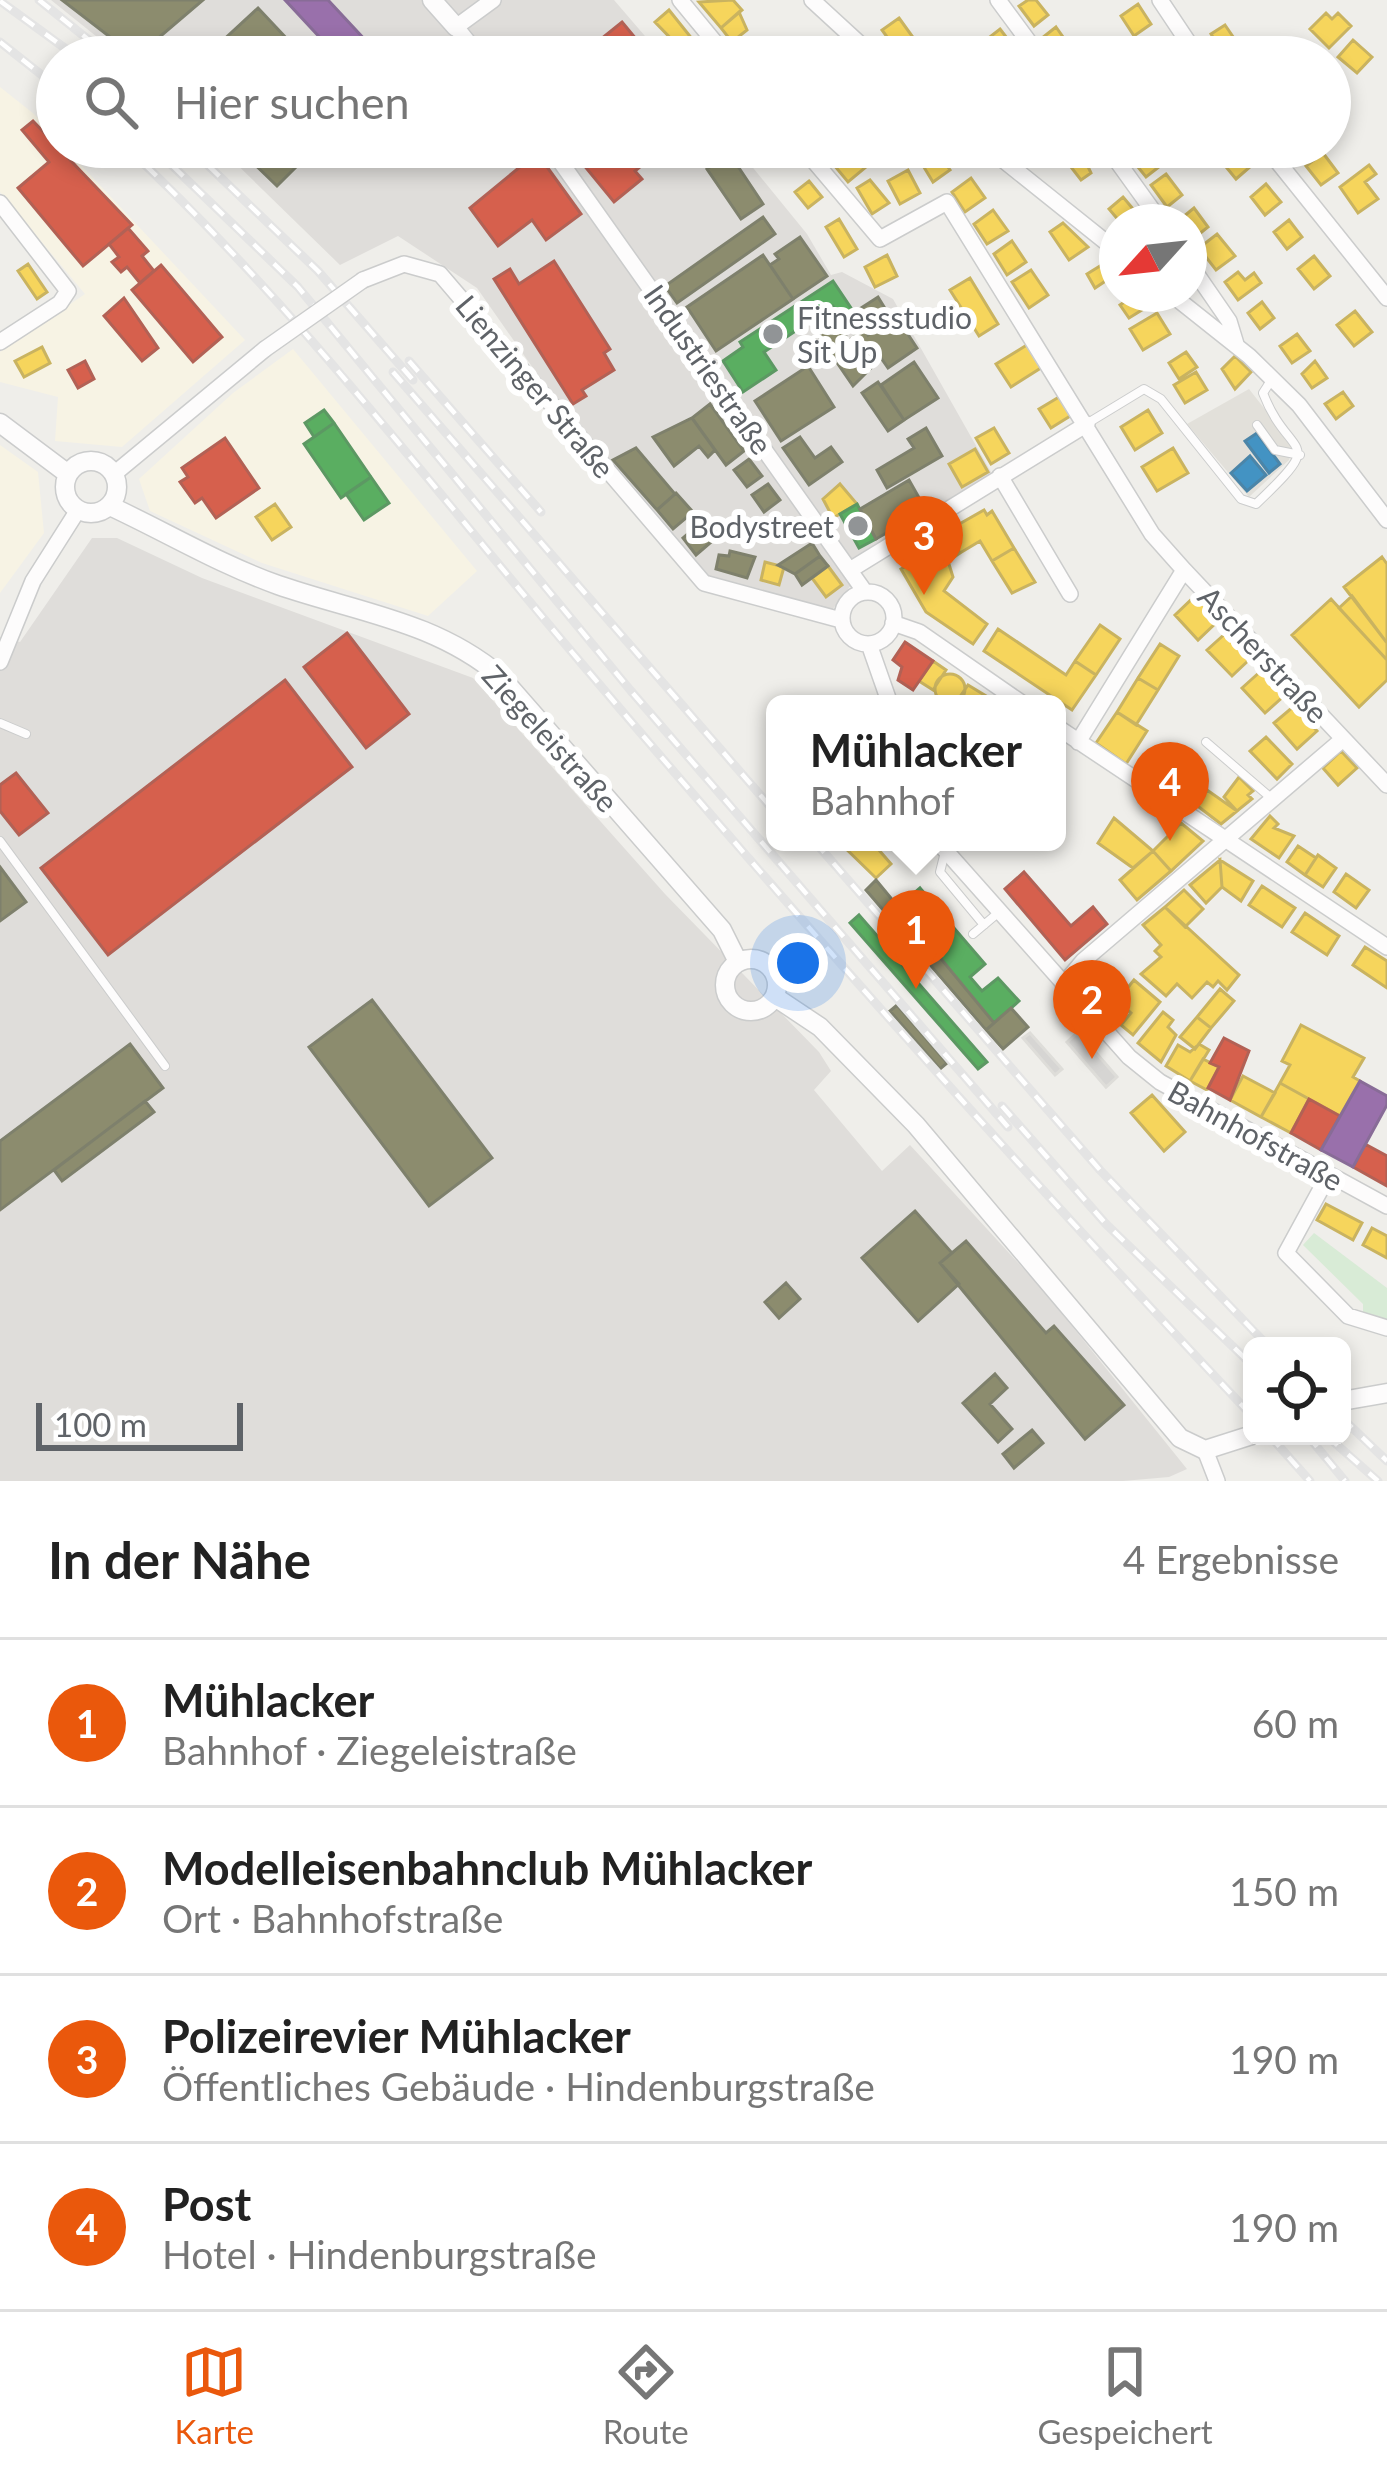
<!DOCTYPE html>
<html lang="de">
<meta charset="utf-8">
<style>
body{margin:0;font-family:Lato,sans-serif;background:#f2f2f2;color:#222}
.controls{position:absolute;right:36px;bottom:36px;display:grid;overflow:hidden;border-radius:18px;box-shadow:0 6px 18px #0003}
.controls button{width:108px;height:108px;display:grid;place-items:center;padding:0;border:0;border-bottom:3px solid #e0e0e0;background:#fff;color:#222;font:60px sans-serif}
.compass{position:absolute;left:1099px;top:204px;width:108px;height:108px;border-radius:50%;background:#fff;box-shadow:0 6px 18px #0003;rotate:243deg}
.scale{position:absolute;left:36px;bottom:30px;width:207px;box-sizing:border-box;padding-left:12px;border:6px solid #5f6368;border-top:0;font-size:33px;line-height:42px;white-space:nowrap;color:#5f6368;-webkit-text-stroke:9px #fff;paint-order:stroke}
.you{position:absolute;left:798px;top:963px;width:42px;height:42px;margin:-30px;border:9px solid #fff;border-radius:50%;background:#1a73e8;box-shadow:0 0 0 18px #1a73e833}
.badge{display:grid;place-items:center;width:78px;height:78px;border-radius:50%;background:#ea580c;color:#fff;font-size:39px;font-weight:700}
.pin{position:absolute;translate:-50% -99px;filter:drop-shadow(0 3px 6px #0008)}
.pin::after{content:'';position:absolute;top:63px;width:42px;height:36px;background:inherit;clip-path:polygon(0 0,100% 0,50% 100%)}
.popup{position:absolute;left:766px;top:695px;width:300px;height:156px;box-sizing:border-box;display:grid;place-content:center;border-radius:18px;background:#fff;filter:drop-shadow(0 3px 9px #0005);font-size:39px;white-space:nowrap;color:#767676}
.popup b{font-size:45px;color:#222}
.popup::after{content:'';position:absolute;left:50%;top:100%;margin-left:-24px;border:24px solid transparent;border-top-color:#fff}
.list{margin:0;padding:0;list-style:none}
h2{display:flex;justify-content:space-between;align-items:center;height:156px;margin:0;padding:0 48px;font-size:51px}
h2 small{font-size:39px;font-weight:400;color:#767676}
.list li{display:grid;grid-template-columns:78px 1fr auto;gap:36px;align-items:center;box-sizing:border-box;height:168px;padding:0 48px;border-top:3px solid #e0e0e0}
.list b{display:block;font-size:45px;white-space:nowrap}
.list p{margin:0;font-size:39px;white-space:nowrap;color:#767676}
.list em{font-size:39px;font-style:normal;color:#767676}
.icon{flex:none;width:66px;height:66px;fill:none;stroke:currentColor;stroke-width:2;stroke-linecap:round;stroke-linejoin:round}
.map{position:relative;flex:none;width:1387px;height:1481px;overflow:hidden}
.search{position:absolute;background:#fff;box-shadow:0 6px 18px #0003;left:36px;right:36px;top:36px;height:132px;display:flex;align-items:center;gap:30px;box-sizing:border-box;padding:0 42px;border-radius:66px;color:#767676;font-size:45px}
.sheet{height:828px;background:#fff}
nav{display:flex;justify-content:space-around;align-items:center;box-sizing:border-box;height:168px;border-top:3px solid #e0e0e0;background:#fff;font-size:33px;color:#767676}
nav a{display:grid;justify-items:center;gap:6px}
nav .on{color:#ea580c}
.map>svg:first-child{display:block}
.commercial{fill:#f7f3e4}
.industrial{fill:#dfddda}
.education{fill:#e2e0da}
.green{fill:#d8ebd6}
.homes{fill:#f6d55c;stroke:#c9b360;stroke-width:3}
.shops{fill:#d6604d;stroke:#b26155;stroke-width:3}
.offices{fill:#9970ab;stroke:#886c97;stroke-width:3}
.schools{fill:#4393c3;stroke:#4b85a8;stroke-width:3}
.public{fill:#5aae61;stroke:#5c9863;stroke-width:3}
.industry{fill:#8c8c6e;stroke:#7e806c;stroke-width:3}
.building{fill:#d6d5d3;stroke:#deddd9;stroke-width:3}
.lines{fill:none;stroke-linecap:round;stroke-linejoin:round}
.service-casing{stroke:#cbcccc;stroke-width:10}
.minor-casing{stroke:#cbcccc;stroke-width:18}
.tertiary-casing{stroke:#cbcccc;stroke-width:21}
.service{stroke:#fdfcfc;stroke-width:8}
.minor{stroke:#fdfcfc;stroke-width:15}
.tertiary{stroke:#fdfcfc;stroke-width:18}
.rail-casing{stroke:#e4e4e4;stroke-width:9}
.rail{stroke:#fff;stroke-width:4.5;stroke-dasharray:14;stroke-linecap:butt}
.minor-bridge-casing{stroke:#cbcccc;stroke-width:18;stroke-linecap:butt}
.minor-bridge{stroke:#fdfcfc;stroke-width:15}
.poi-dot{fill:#919496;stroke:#fff;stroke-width:4.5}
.labels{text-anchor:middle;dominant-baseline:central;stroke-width:12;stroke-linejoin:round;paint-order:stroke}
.poi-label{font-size:30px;fill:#5f6368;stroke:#fff;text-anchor:start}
.street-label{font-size:30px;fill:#5f6368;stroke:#fff}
</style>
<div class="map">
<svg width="1387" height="1481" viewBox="0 0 1387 1481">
<rect width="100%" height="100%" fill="#efeeea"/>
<path class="commercial" d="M0,87L34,114L57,139V147H64L245,340L122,447L55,441L58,397L0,382V352L85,294L0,192Z
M293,349L477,571L428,616L262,563L150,511L139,479L233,393Z
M0,445L38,472L44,533L0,593Z"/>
<path class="industrial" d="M51,0H614L663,57H122Z
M219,147H736L807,234L831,275L842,272L893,299L1000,488L867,564L832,610L706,576L542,381L477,288L398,236L340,265Z
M92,538H117L202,578L473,678L665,894L819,1052L831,1071L814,1090L882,1171L910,1145L1043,1290L1187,1469L1169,1477L1123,1481H0V637L20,642Z"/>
<path class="education" d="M1249,389L1293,445L1289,460L1249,497L1187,424Z"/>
<path class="green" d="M1314,1233L1387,1288V1321L1363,1314V1304L1303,1245Z"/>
<path class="homes" d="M733,0L742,10L721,28L699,2Z
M1028,0H1036L1048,15L1034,26L1019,6Z
M1138,4L1151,24L1134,36L1121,16Z
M669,10L693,40L681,49L655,22Z
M739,12L747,30L732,42L721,28Z
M1326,13L1332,19L1338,13L1351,26L1329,48L1310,29Z
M899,18L912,36L895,48L882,30Z
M1225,25L1238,44L1223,53L1211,34Z
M1056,27L1068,44L1055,55L1042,38Z
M1000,29L1013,46L999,56L986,40Z
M1353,40L1372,57L1357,73L1338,57Z
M844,147L866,167L848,182L829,159Z
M1079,147L1091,173L1081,180L1064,158Z
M1141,147L1160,166L1146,177L1129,156Z
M1238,149L1251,166L1236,179L1222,162Z
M938,153L950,170L933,182L922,164Z
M1323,153L1338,173L1321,185L1306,166Z
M1369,165L1376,174L1365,182L1378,199L1358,213L1340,187Z
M908,170L920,193L900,204L888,181Z
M1166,174L1182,195L1167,207L1151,185Z
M971,178L985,198L965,212L952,192Z
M870,180L889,203L872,214L857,188Z
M809,181L822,197L808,208L795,192Z
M1266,184L1281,202L1265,215L1251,197Z
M1123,197L1144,222H1120L1109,209Z
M1194,208L1208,227L1193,239L1189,222L1178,221Z
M993,210L1008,231L987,244L974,224Z
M839,219L857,249L844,257L826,227Z
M1289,220L1302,237L1287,249L1274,232Z
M1063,223L1088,247L1069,260L1050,232Z
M1217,234L1235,256L1216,270L1199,248Z
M1012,241L1026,262L1007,275L994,254Z
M887,255L897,276L875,287L865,267Z
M1314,256L1330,276L1314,289L1298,269Z
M1108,261L1116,274L1095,288L1087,274Z
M28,264L47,292L37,299L18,271Z
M1031,270L1048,295L1029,308L1012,282Z
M1238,272L1245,280L1254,273L1261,283L1238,300L1225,282Z
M970,278L998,324L979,336L950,290Z
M1136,294H1143L1150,305L1129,318L1120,305Z
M1262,302L1274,318L1260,329L1248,313Z
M1355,311L1372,332L1354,346L1337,325Z
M1157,313L1170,334L1143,350L1130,329Z
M1297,334L1310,351L1292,363L1280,346Z
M1030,343L1044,366L1011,387L996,364Z
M42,347L50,363L24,377L15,361Z
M1186,352L1197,367L1179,379L1169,363Z
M1235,356L1251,372L1235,389L1222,369Z
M1315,361L1327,378L1312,388L1302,374Z
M1196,372L1207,390L1185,403L1174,385Z
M1343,392L1353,406L1336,419L1325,404Z
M1064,394L1075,413L1051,428L1039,409Z
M1148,410L1162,433L1135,450L1121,427Z
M994,428L1009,453L991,464L976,438Z
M1173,448L1188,473L1157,491L1142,467Z
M975,449L988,472L962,487L949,464Z
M840,484L857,504L833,518L823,499Z
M275,504L291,527L272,540L256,517Z
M984,510L987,515L992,511L1014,548L992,561L980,541L960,553L947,531Z
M947,531L960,553L948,561L953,577L944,591L987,624L973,644L926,612L901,569L908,565L904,558Z
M1014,548L1035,582L1012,593L992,561Z
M1382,557L1387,564V643L1344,587Z
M765,562L784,567L779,585L761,580Z
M828,566L842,585L826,597L812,578Z
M1195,596L1218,621L1198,640L1175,615Z
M1352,596L1387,643V660L1339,608Z
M1331,599L1387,660V680L1359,707L1292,635Z
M1100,625L1120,639L1096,675L1075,661Z
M998,629L1066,675L1075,661L1096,675L1072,710L984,651Z
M1227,632L1251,658L1232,676L1207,650Z
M1160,644L1179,656L1158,690L1138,678Z
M933,661L946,670L933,690L919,681Z
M1262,670L1285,695L1265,713L1242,688Z
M935 689a15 15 0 1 1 30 0a15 15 0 1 1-30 0Z
M1138,678L1158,690L1136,725L1117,712Z
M968,685L991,699L987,704H955Z
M1294,706L1317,731L1297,749L1274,723Z
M1117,712L1147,731L1126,764L1096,743Z
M1266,737L1292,764L1277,779L1250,751Z
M1341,751L1357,768L1338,785L1323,768Z
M1167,758L1199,780L1186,799L1154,777Z
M1239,777L1253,791L1248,795L1252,799L1237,811L1224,797Z
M1207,790L1237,811L1221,824L1195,804Z
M1270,816L1278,824L1274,828L1294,836L1279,858L1251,839Z
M1114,818L1153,851L1133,868L1098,843Z
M1181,823L1203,841L1171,871L1153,851Z
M839,842H872L891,864L876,878Z
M1298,846L1316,858L1305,875L1287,862Z
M1153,851L1171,871L1137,900L1120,880Z
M1318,855L1336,868L1323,887L1305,875Z
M1220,860L1222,887L1206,903L1190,885Z
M1220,860L1253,881L1241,901L1222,887Z
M1346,874L1369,890L1356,908L1334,892Z
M1262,886L1295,908L1282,927L1249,905Z
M1184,890L1203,909L1185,927L1165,907Z
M1165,907L1239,975L1227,990L1218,981L1213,987L1207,982L1192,998L1177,984L1166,996L1141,974L1161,957L1155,951L1161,945L1143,925Z
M1305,913L1339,936L1327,955L1292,932Z
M1365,947L1387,961V988L1353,965Z
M1134,980L1160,1002L1133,1035L1121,1025L1131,1013L1117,1001Z
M1220,989L1234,1001L1211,1028L1197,1017Z
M1163,1012L1173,1020L1168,1027L1176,1035L1161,1062L1138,1043Z
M1197,1017L1211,1028L1195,1049L1180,1037Z
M1301,1025L1364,1058L1353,1077L1360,1081L1340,1116L1280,1083L1290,1065L1282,1061Z
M1199,1044L1209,1050L1190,1081L1166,1066L1178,1045L1190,1052Z
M1203,1059L1219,1067L1207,1090L1190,1081Z
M1243,1076L1275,1093L1261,1117L1230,1100Z
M1280,1083L1309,1099L1291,1133L1261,1117Z
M1152,1095L1185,1132L1164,1151L1131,1113Z
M1326,1204L1362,1223L1353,1240L1317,1220Z
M1372,1228L1387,1236V1258L1363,1245Z"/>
<path class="shops" d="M622,22L651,57H605L612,52L601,39Z
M33,121L132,225L83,266L18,188L49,162L22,130Z
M569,147H664L635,171L642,179L614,202Z
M537,153L581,214L546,240L532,220L498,246L470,208Z
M128,228L148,251L142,256L154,271L140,283L127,267L121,272L112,262L119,257L109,244Z
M554,261L610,349L604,353L614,370L582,390L586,396L573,404L494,279L510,269L519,284Z
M161,265L222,337L193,362L132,290Z
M124,298L158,348L142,361L104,316Z
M85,361L94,379L78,388L68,370Z
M225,438L259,488L216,518L202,498L195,503L180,482L188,477L182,468Z
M347,633L409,714L366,748L304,667Z
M905,642L933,661L913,690L898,680L902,667L893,660Z
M285,680L352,767L108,955L41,868Z
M16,773L48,813L19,835L0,811V785Z
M1024,872L1071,926L1093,907L1107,924L1065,960L1005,889Z
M1224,1038L1249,1051L1230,1100L1208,1088L1219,1067L1210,1063Z
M1309,1099L1340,1116L1321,1150L1291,1133Z
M1365,1144L1387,1156V1186L1353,1167Z"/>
<path class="offices" d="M285,0H328L381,57H338Z
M1360,1081L1387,1096V1105L1353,1167L1321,1150Z"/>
<path class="schools" d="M1257,433L1280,464L1269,473L1245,441Z
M1250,456L1266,475L1247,491L1231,473Z"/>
<path class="public" d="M833,281L857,317L846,325L833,306L764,352L776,370L743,392L723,361L743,347L740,342Z
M324,410L334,423L314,437L305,423Z
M334,423L371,477L341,498L304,444Z
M371,477L389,503L364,520L346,494Z
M857,504L876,539L859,548L840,514Z
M920,888L932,902L922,911L931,922L941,913L985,964L970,977L982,991L998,978L1019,1001L994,1023L896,909Z
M859,915L987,1062L978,1069L850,923Z"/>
<path class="industry" d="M62,0H203L136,57Z
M258,8L304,57H232L219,44Z
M237,147H299L308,155L277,186Z
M729,153L763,204L741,219L707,169Z
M763,217L775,234L677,303L665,286Z
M800,237L827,276L793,299L770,265L779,259L775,254Z
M763,255L793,299L716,351L687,307Z
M878,297L886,310L866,323L858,310Z
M896,316L917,348L888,368L881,358L853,386L818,335L837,322L849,341L864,328L868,335Z
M914,362L938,398L904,420L881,385Z
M808,366L834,407L781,441L755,401Z
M878,382L904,420L888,431L862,393Z
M710,404L744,451L726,465L692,418Z
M692,418L715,450L708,457L699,446L674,466L653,437Z
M926,428L942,456L887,488L877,470L914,448L908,439Z
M800,437L815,458L831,447L842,462L809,485L783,448Z
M636,448L675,494L657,510L613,460Z
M749,459L762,476L747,487L734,470Z
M909,480L926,510L876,539L860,509Z
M768,484L780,500L764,512L752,495Z
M676,493L693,512L673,529L657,510Z
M704,520L717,537L696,555L683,538Z
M812,543L820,556L795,574L778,565Z
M730,551L755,557L747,578L716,569L719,555L729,556Z
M820,556L828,566L802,585L795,574Z
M0,867L26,902L0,921Z
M876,880L994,1023L986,1030L866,890Z
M372,1000L492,1158L429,1206L309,1047Z
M897,1005L947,1063L940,1069L890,1011Z
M1011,1008L1028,1027L1003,1049L986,1030Z
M130,1044L163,1088L0,1210V1141Z
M145,1101L154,1112L62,1181L54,1170Z
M915,1211L952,1253L940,1263L959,1284L918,1321L862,1258Z
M966,1241L1046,1333L1054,1326L1124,1405L1085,1439L940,1263Z
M786,1283L800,1299L779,1318L765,1302Z
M995,1374L1007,1388L990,1404L1012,1429L998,1442L963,1403Z
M1032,1430L1043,1443L1014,1468L1003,1454Z"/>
<path class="building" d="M1078,1032L1117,1077L1106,1087L1067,1042Z
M1030,1033L1062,1069L1055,1075L1023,1038Z"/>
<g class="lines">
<g class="service-casing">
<path id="service" d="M1088,423L1144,389L1161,399L1241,499L1256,504C1329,435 1289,461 1263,393L1272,379
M1257,425L1275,450L1300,455
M0,723L26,734
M1206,742L1271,798
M0,841L165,1066
M889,842L906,853L920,842
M945,852L940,872L984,925
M973,934L998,913"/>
</g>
<g class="minor-casing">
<path id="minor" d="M680,0L727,57
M812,0L874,57
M998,0L1040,57
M1160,0L1198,57
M480,57L456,27L493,0
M550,147L865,592
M802,147L880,239L947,202L1152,534L1184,570L1078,742
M987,147L1117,251
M1107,147L1161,222
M1266,147L1387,298
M0,203L68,291L60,303L0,342
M1189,263L1229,321L1236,344
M363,280L404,264L440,274L704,583L841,620
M1171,294L1249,356L1299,405L1387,520
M114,474L265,349
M1000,476L1070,594
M850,570L1087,424
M1184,570L1387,785
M842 618a26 26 0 1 1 52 0a26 26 0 1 1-52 0Z
M893,623L919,632L1023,704
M869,644L890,704
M0,662L33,581L78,510
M1057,727L1387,947
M938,842L1129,1057L1160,1082L1387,1206
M1063,985L1083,961L1343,739
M1328,1176L1286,1253L1348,1316L1387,1328
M1205,1450L1217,1481"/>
</g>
<g class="tertiary-casing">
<path id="tertiary" d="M432,0L456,27
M0,423L68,474
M65 487a26 26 0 1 1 52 0a26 26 0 1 1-52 0Z
M110,506C166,532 219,564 278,585C356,612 435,621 500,676L722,930L738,962
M725 985a26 26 0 1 1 52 0a26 26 0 1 1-52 0Z
M775,997L820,1027L916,1125L1180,1438L1205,1450L1252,1435
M1342,1401L1387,1393"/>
</g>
<use href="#service" class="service"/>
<use href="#minor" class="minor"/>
<use href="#tertiary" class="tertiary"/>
<g class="rail-casing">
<path id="rail" d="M39,0L110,57
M0,1L77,57
M0,42L57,87
M126,147C295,304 433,489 582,664C799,920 1022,1172 1252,1416
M153,147L298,287L631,691L1008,1127
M189,147L318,271L413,380
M409,361L541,512
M393,372L775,812
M815,842L1100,1170L1268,1346
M1002,1106L1106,1224L1252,1365
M1342,1418L1387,1461
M1270,1436L1310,1481
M1308,1436L1345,1481
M1327,1436L1378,1481"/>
</g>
<use href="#rail" class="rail"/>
<g class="minor-bridge-casing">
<path id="minor-bridge" d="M265,349L363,280"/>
</g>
<use href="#minor-bridge" class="minor-bridge"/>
</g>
<g class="poi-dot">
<circle cx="773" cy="334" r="12"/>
<circle cx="858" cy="526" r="12"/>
</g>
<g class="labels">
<g class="poi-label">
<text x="797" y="317">Fitnessstudio<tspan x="797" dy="34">Sit Up</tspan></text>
<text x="834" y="526" text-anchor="end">Bodystreet</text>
</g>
<g class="street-label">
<text transform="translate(709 369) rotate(55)">Industriestraße</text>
<text transform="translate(536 386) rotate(50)">Lienzinger Straße</text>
<text transform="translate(1264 654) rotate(47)">Ascherstraße</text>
<text transform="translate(551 738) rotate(48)">Ziegeleistraße</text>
<text transform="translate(1256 1135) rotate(29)">Bahnhofstraße</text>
</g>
</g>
</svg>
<div class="controls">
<button><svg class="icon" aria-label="locate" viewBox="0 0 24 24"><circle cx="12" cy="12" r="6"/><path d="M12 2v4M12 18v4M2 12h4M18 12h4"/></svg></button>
</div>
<svg class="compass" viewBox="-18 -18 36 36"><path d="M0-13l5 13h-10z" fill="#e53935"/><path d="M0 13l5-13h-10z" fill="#767676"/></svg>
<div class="scale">100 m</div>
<div class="you"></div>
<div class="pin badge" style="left:916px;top:989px">1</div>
<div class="popup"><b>Mühlacker</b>Bahnhof</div>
<div class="pin badge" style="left:1092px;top:1059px">2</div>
<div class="pin badge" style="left:924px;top:595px">3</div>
<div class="pin badge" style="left:1170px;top:841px">4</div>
<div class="search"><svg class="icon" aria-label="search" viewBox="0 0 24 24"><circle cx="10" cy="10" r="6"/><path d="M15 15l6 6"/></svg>Hier suchen</div>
</div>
<section class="sheet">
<h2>In der Nähe<small>4 Ergebnisse</small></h2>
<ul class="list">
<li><span class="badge">1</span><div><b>Mühlacker</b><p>Bahnhof · Ziegeleistraße</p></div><em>60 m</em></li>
<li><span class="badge">2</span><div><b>Modelleisenbahnclub Mühlacker</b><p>Ort · Bahnhofstraße</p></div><em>150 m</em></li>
<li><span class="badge">3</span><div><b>Polizeirevier Mühlacker</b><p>Öffentliches Gebäude · Hindenburgstraße</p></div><em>190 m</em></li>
<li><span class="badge">4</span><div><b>Post</b><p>Hotel · Hindenburgstraße</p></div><em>190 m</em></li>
</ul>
</section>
<nav>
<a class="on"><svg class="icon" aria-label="map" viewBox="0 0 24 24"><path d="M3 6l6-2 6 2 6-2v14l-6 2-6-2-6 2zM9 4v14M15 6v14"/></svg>Karte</a>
<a><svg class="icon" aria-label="directions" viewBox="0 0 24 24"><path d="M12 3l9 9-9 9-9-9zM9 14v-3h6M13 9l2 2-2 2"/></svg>Route</a>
<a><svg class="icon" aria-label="saved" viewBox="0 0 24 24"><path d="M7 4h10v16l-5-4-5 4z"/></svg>Gespeichert</a>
</nav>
